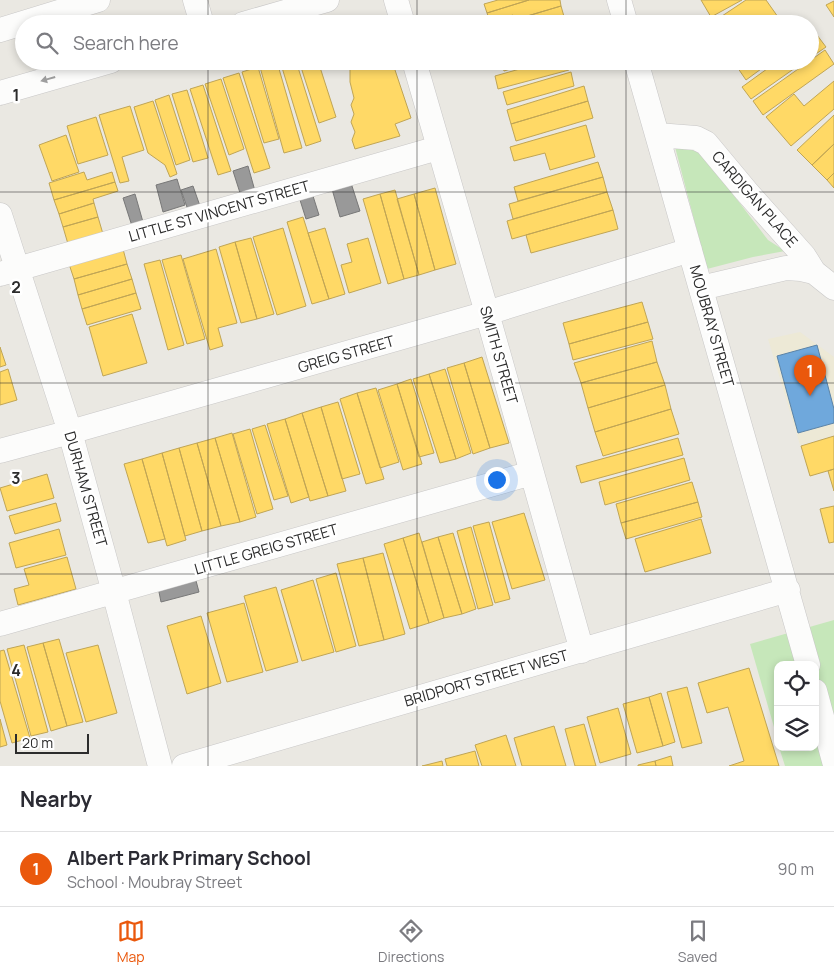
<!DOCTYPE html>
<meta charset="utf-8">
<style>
body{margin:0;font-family:Manrope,sans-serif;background:#f7f7f7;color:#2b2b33}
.controls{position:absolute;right:15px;bottom:15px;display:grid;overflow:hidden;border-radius:10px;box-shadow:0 2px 8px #0003}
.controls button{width:45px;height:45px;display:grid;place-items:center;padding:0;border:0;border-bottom:1px solid #e1e1e2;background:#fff;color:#2b2b33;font:25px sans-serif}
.scale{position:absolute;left:15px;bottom:12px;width:74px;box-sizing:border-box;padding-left:5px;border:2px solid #2c2c2c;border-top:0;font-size:14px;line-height:18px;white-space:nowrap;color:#2c2c2c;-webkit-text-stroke:4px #fff;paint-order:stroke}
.you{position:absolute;left:496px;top:479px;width:18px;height:18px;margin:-12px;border:4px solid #fff;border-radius:50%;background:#1a73e8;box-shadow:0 0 0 8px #1a73e833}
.badge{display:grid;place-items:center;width:32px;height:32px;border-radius:50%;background:#ea580c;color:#fff;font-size:16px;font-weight:700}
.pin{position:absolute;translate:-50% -41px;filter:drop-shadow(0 1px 2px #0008)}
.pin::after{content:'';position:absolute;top:26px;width:18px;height:15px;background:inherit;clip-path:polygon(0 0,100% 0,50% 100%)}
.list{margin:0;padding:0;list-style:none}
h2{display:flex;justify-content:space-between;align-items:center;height:65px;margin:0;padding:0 20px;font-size:21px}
h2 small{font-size:16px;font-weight:400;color:#7c7c81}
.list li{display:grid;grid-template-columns:32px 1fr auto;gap:15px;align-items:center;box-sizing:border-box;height:75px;padding:0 20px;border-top:1px solid #e1e1e2}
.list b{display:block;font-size:19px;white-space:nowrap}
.list p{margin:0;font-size:16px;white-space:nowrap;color:#7c7c81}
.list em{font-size:16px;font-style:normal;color:#7c7c81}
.icon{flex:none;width:28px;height:28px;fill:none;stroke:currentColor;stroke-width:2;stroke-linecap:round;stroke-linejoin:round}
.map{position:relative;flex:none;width:834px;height:766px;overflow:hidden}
.search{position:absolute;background:#fff;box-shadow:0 2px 8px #0003;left:15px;right:15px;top:15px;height:55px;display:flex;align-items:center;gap:12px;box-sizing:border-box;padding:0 18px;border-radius:28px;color:#7c7c81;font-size:19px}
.sheet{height:140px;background:#fff}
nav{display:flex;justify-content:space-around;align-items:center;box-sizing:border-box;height:70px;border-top:1px solid #e1e1e2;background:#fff;font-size:14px;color:#7c7c81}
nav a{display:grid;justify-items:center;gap:2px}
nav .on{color:#ea580c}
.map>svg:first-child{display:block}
.education{fill:#ede9d6}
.green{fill:#c6e7ba}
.homes{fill:#ffd966;stroke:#c0a555}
.schools{fill:#6fa8dc;stroke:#5b83a7}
.industry{fill:#999;stroke:#787878}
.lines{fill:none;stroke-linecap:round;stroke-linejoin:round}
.minor-casing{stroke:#c8c7c7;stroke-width:25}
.minor{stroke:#fcfcfb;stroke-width:24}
.oneway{fill:#9e9e9e}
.grid{fill:none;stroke:#2c2c2c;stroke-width:1;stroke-opacity:0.55}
.labels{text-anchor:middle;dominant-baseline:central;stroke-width:5;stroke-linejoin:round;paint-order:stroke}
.street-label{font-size:15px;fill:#2c2c2c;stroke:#fff}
.grid-label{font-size:16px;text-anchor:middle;font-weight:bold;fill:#2c2c2c;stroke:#fff;stroke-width:5;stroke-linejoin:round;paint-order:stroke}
</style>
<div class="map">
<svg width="834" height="766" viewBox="0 0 834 766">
<rect width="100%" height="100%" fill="#eae8e2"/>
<path class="education" d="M800,332L834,357V435L800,445L768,339Z"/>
<path class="green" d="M696,146L768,240L785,251L753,257L707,269L675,147Z
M834,620V766H785L779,747H815V665H778V741L750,644Z"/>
<path class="homes" d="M498,0H529L487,13L484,4Z
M529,0H560L561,6L514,20L513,15L490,22L487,13Z
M701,0H742L711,17Z
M746,0H766L778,17L767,24H710Z
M834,1V17L826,5Z
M561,6L565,20L552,24H516L514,20Z
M779,19L783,24H772Z
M565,20L567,24H552Z
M817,35L826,47L810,58V39Z
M825,50L834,64L763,115L753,101Z
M280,61H296L321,141L306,146Z
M299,61H318L336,117L319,123Z
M350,61H392L411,118L395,124L400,136L355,149L352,140L355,132L351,122L354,114L351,105L354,98L350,82Z
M501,61H537L504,71Z
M548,61H566L569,70L498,89L495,76Z
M733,61H772L746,80Z
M778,61H805L751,99L742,87Z
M277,62L302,148L284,153L260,67Z
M258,67L279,139L264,143L242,72Z
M571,72L574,86L507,105L503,92Z
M239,73L270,168L254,173L223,78Z
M221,79L244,149L229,155L205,84Z
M834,81V109L791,146L766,117L794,94L804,106Z
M203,85L231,171L218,175L190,89Z
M584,86L588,101L511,124L507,110Z
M187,90L208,158L193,162L172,94Z
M169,95L190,160L176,165L155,100Z
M153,101L177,174L170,177L165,165L148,153L134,107Z
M588,101L593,118L516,141L511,124Z
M130,106L144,150L122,157L129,181L120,183L99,115Z
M834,115V144L812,165L797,150Z
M96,117L108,155L78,164L67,126Z
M586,125L595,157L550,170L545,153L514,161L510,147Z
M66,135L79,172L52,181L39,145Z
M834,144V173L827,180L812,165Z
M598,162L603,177L518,201L514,187Z
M84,172L87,180L112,172L115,182L54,200L49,183Z
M834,173V188L827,180Z
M603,177L607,192L513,219L509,204Z
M115,182L118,191L93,199L94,203L59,214L54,200Z
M435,188L456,264L435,270L414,194Z
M395,190L419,275L404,279L380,194Z
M607,192L613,210L512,239L507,221Z
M380,194L404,279L388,284L363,199Z
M414,194L435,270L419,275L397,199Z
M94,203L98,217L63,227L59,214Z
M613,210L618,229L531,253L526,235Z
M98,217L103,234L68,244L63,227Z
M303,217L329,299L312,304L287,222Z
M283,228L306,306L277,315L253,237Z
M325,228L345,294L329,299L308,233Z
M251,238L274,314L257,319L235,242Z
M368,238L381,283L349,293L341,265L352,262L347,244Z
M235,242L257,319L241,323L219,247Z
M123,249L127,264L74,279L69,264Z
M216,249L237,323L218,328L223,346L210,350L183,259Z
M181,255L205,339L187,344L162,260Z
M160,260L184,345L168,350L144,264Z
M127,264L132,279L78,295L74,279Z
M132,279L136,293L82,309L78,295Z
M136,293L141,309L87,325L82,309Z
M642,302L648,322L569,344L563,323Z
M132,314L147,363L103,376L89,327Z
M648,322L653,339L573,360L569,344Z
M652,341L657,362L581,383L574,363Z
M0,347L6,365L0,367Z
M482,357L509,443L490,448L464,363Z
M657,362L665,385L588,408L581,383Z
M464,363L490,448L473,454L447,368Z
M8,369L17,400L0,405V372Z
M445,369L471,453L456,459L429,374Z
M429,374L456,459L440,463L413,379Z
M411,379L434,453L419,457L397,384Z
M397,384L422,464L403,470L378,390Z
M665,385L671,409L595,432L588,408Z
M376,388L399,462L380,468L357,393Z
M357,393L384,479L366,484L340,399Z
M338,402L360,474L342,479L321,407Z
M321,407L346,491L328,496L302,413Z
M671,409L679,434L603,456L595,432Z
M302,413L328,496L310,501L285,419Z
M285,419L309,497L291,503L267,424Z
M265,425L288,496L274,500L252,429Z
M250,429L273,509L257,514L233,434Z
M232,433L256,517L240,522L215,438Z
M834,436V469L810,476L801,446Z
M215,438L240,522L221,526L197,443Z
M678,438L683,455L581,483L576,466Z
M197,443L221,526L202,531L179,448Z
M179,448L202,531L185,536L162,453Z
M162,453L186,540L167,546L142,459Z
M684,458L690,480L605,505L599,482Z
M142,459L165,539L148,543L124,464Z
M834,469V491L828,471Z
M47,474L54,498L7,511L0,488Z
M692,482L698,502L621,523L616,504Z
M698,502L702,517L626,539L621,523Z
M56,503L61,521L15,534L9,516Z
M834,506V542L829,543L820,509Z
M524,513L545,580L512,589L492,522Z
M701,519L711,553L645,572L635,539Z
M489,522L510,599L495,603L473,526Z
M471,527L493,605L478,609L457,531Z
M59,529L66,555L16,568L9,543Z
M419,533L444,618L429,623L403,538Z
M453,533L476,609L462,614L438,537Z
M438,537L462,614L444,618L422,542Z
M403,538L429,623L410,629L384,544Z
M383,553L405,634L384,640L363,558Z
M67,557L76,589L18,605L14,589L29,585L24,569Z
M363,558L384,640L359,646L337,564Z
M336,573L356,646L336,652L316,579Z
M313,580L334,652L302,661L281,590Z
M276,587L298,662L266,671L244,596Z
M244,603L263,672L227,682L207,613Z
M201,616L221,683L187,694L167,626Z
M59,639L83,722L67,726L43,643Z
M43,643L67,726L51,731L27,647Z
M24,645L48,732L31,736L7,649Z
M98,645L117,713L86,722L66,653Z
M4,650L30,738L12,743L0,701V651Z
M749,668L779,766H729L744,761L728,707L707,713L698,683Z
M687,687L702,743L682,748L667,692Z
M661,693L675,742L663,746L649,697Z
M649,697L663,746L637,753L623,704Z
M618,708L631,754L600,763L587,717Z
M0,719L7,745L0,747Z
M584,724L596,766H575L565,729Z
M554,726L566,766H522L514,738Z
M506,735L516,766H482L475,745Z
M475,751L479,766H447L445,759Z
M671,756L673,766H656L655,761Z
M442,761L443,766H422Z
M655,761L656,766H638V765Z"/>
<path class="schools" d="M817,345L834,409V423L798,433L777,356Z"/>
<path class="industry" d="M248,166L255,191L241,196L233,171Z
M177,179L185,205L163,212L156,185Z
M351,183L360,211L340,217L332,189Z
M193,186L200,206L188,210L181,190Z
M135,194L143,222L132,226L123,198Z
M313,196L319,215L306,219L300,200Z
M195,577L199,592L161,602L158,587Z"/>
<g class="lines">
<g class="minor-casing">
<path id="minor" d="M195,0L202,24
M396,0L403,24
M619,0L626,24
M243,24L327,0
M0,30L98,0
M414,61L487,313L582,651
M636,61L808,665
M0,93L111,61
M657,135L696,138L706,143L746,191L804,256L814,272L834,288
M0,215L70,432L114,592L160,766
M0,274L438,148
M701,288L786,268L801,269L814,272
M0,451L70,432L487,313L690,250
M0,624L532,473
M815,691L834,761
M184,766L788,590"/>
</g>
<use href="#minor" class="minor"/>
</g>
<defs><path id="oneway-solid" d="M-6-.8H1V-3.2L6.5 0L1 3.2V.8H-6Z" transform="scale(1.25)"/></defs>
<use class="oneway" href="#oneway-solid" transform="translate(48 79) rotate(164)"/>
<path class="grid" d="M208,0V24M417,0V24M626,0V24M208,61V766M417,61V766M626,61V766M0,192H834M0,383H834M0,574H834"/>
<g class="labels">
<g class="street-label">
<text transform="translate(755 199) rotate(49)">CARDIGAN PLACE</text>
<text transform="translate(219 211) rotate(-16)">LITTLE ST VINCENT STREET</text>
<text transform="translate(712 326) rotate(74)">MOUBRAY STREET</text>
<text transform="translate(346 354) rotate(-16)">GREIG STREET</text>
<text transform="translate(499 355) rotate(74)">SMITH STREET</text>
<text transform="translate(86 489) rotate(74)">DURHAM STREET</text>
<text transform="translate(266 549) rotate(-16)">LITTLE GREIG STREET</text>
<text transform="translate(486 678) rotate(-16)">BRIDPORT STREET WEST</text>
</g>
</g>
<g class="grid-label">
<text x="16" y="101">1</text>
<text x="16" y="293">2</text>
<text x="16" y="484">3</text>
<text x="16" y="676">4</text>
</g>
</svg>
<div class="controls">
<button><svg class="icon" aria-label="locate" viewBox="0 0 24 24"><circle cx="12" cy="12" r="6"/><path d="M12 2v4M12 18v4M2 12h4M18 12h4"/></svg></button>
<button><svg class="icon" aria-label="layers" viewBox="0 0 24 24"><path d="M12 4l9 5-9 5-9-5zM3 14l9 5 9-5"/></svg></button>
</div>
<div class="scale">20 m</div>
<div class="you"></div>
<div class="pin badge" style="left:810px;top:396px">1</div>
<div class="search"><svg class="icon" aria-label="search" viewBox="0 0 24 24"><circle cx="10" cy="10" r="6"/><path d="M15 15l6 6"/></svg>Search here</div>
</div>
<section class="sheet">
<h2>Nearby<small></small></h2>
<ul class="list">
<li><span class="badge">1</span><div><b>Albert Park Primary School</b><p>School · Moubray Street</p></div><em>90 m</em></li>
</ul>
</section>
<nav>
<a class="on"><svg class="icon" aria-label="map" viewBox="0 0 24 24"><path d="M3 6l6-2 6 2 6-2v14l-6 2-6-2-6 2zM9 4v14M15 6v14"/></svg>Map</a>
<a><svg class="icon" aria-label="directions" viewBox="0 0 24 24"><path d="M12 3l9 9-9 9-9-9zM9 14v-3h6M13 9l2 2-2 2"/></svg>Directions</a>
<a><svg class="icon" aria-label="saved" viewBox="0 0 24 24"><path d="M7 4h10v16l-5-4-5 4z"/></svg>Saved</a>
</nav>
